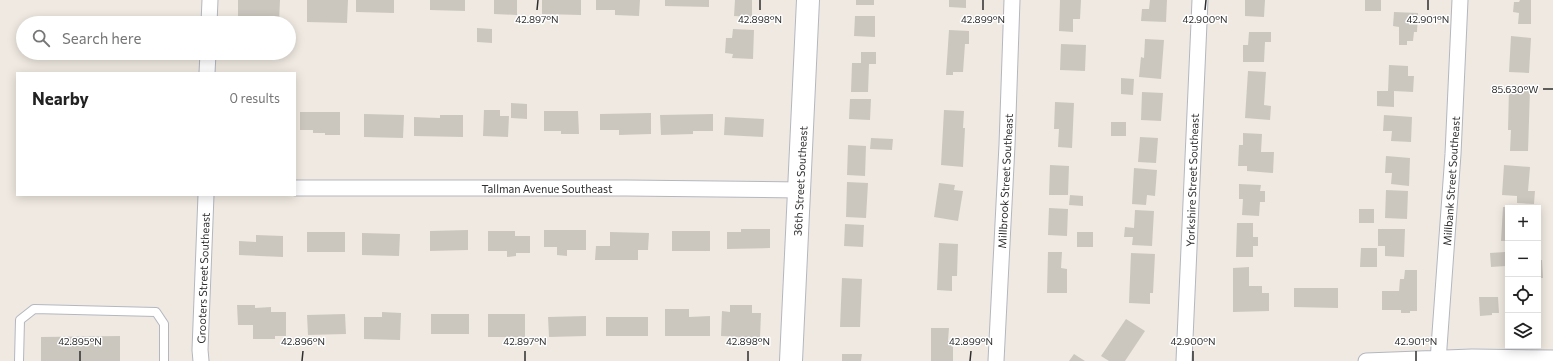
<!DOCTYPE html>
<meta charset="utf-8">
<style>
body{margin:0;font-family:Commissioner,sans-serif;background:#f6f6f6;color:#222}
.controls{position:absolute;right:12px;bottom:12px;display:grid;overflow:hidden;border-radius:0px;box-shadow:0 2px 10px #0003}
.controls button{width:36px;height:36px;display:grid;place-items:center;padding:0;border:0;border-bottom:1px solid #e0e0e0;background:#fff;color:#222;font:20px sans-serif}
.list{margin:0;padding:0;list-style:none}
h2{display:flex;justify-content:space-between;align-items:center;height:52px;margin:0;padding:0 16px;font-size:17px}
h2 small{font-size:13px;font-weight:400;color:#767676}
.icon{flex:none;width:22px;height:22px;fill:none;stroke:currentColor;stroke-width:2;stroke-linecap:round;stroke-linejoin:round}
.map{position:relative;flex:none;width:1553px;height:361px;overflow:hidden}
.search{position:absolute;background:#fff;box-shadow:0 2px 10px #0003;left:16px;top:16px;width:280px;height:44px;display:flex;align-items:center;gap:10px;box-sizing:border-box;padding:0 14px;border-radius:22px;color:#767676;font-size:15px}
.panel{position:absolute;background:#fff;box-shadow:0 2px 10px #0003;left:16px;top:72px;width:280px;height:124px;border-radius:0px}
.map>svg:first-child{display:block}
.building{fill:#cbc7bf}
.lines{fill:none;stroke-linecap:round;stroke-linejoin:round}
.lane-casing{stroke:#b4b7c0;stroke-width:10}
.street-casing{stroke:#b4b7c0;stroke-width:17}
.secondary-casing{stroke:#b4b7c0;stroke-width:24}
.lane{stroke:#fff;stroke-width:8}
.street{stroke:#fff;stroke-width:15}
.secondary{stroke:#fff;stroke-width:22}
.ticks{fill:none;stroke:#2e2e2e;stroke-width:1.5}
.labels{text-anchor:middle;dominant-baseline:central;stroke-width:3;stroke-linejoin:round;paint-order:stroke}
.street-label{font-size:11px;fill:#2e2e2e;stroke:#fff}
.ticks-label{font-size:10px;text-anchor:middle;fill:#2e2e2e;stroke:#fff;stroke-width:3;stroke-linejoin:round;paint-order:stroke}
</style>
<div class="map">
<svg width="1553" height="361" viewBox="0 0 1553 361">
<rect width="100%" height="100%" fill="#efe9e1"/>
<path class="building" d="M238,0H280L279,23H238Z
M307,0H348L347,23L307,22Z
M356,0H394V13L356,12Z
M430,0H465V11L430,10Z
M494,0H517V15L494,14Z
M542,0H581V15L542,14Z
M596,0H640L639,16L615,15V10H596Z
M665,0H709V7L665,6Z
M735,0H752V17L734,16Z
M856,0H874V5H856Z
M949,0H966V8L949,7Z
M1060,0H1081L1080,19H1073V32L1059,31Z
M1150,0H1167L1166,22L1141,21L1142,9H1149Z
M1245,0H1265L1264,17L1245,16Z
M1365,0H1381V11H1365Z
M1520,0H1531V24H1518L1519,13L1513,12L1514,2H1519Z
M1394,12L1418,13L1417,32H1414L1413,41H1407V45H1399V27L1393,26Z
M855,16H875V37L854,36Z
M477,28L492,29V43L477,42Z
M733,29L754,30L753,59L732,58L733,54L725,53L726,38H732Z
M949,30L969,31V44H965L963,72H953V75H946Z
M1249,32H1271V42H1265L1264,62H1243V45H1248Z
M1511,36L1531,38L1529,73L1509,72Z
M1145,39L1164,40L1161,79L1139,77L1141,57L1144,58Z
M1061,44L1086,45L1085,71L1060,70Z
M861,52H876V64H869L868,92H851L852,63H861Z
M1389,65L1408,66V76H1414L1413,92L1394,91V107L1377,106V91H1388Z
M1248,71L1266,72L1264,105L1271,106L1270,120L1245,118Z
M1121,78L1134,79L1133,95L1121,94Z
M1509,89L1530,90L1528,151H1510L1511,130H1508Z
M1142,92L1163,93L1161,121L1141,120Z
M850,99H871L870,120L849,119Z
M1055,102L1074,103L1072,148L1058,147L1059,129H1054Z
M511,103L527,104V119L511,118Z
M484,110H500V116H509L508,137L483,136Z
M944,110L964,111L963,128H965L963,167L941,165Z
M544,111H578L579,134H561V131H544Z
M300,112H340V135H325V133H313V130H300Z
M651,113V134L619,135V130H600V114Z
M364,114L404,115L403,138L364,137Z
M713,114V131H693V134L661,135L660,115Z
M440,115H463V137L414,136V117L440,118Z
M1384,115L1412,117L1411,142L1391,141L1392,131H1383Z
M725,117L764,119L763,137L724,135Z
M1111,122H1126V136H1111Z
M1243,133L1262,134L1261,152H1274L1273,173L1247,171V166H1238L1239,145H1243Z
M1140,137L1158,138L1156,163L1138,162Z
M871,138L893,139L892,150L870,149Z
M848,145L866,146L865,176L847,175Z
M1386,156L1410,158L1409,186L1391,184L1392,173H1385Z
M1050,165L1069,166L1068,195H1049Z
M1504,165L1530,167L1528,191H1535L1534,204L1517,203V196L1502,195Z
M1134,168L1157,170L1155,196L1147,195L1146,205L1132,204Z
M847,182L868,183L866,218L846,217Z
M939,183L955,185L954,190L963,191L958,221L934,217Z
M1239,184L1261,185L1260,191H1265V202H1260L1259,216L1242,215L1243,199H1239Z
M1386,190L1408,191L1407,219L1385,218Z
M1070,195L1083,196V206L1069,205Z
M1503,207H1508V241H1501Z
M1049,208L1068,209L1067,236L1048,235Z
M1359,209H1374V223H1359Z
M1135,210L1154,211L1152,246L1132,245L1133,237H1124L1125,227L1134,228Z
M1237,223H1253V237H1258V246H1253V257H1236Z
M845,224L864,225L863,247L844,246Z
M741,229H770V248L727,249V232H741Z
M1378,229H1405L1404,257L1385,256V246H1378Z
M468,230V250L430,251V231Z
M544,230H586V250H567V256L557,255V247H544Z
M488,231H515V236H530V253H516V256L507,257V251H488Z
M672,231H710V251H672Z
M307,232H345V252H307Z
M610,232L649,233L648,250H638V260H595L596,246H610Z
M1077,232H1093V247H1077Z
M362,233L400,234L399,256L362,255Z
M256,235L283,236V257L239,255V241L256,242Z
M939,243L958,244L957,276H952V291L937,290Z
M1361,248H1377V267H1360Z
M1048,252H1062L1061,268L1067,269V293H1047Z
M1505,252L1506,266L1491,267L1490,253Z
M1131,253L1155,254L1153,293H1150V304L1129,303Z
M1538,260H1542L1543,278H1538Z
M1249,267V286H1262V293H1269V311L1233,312V268Z
M1405,270H1417V311H1410V313H1401V310H1382V291H1399L1400,279H1404Z
M842,278L862,279L860,327H840Z
M1294,288H1338V308L1294,307Z
M1479,297H1498L1499,313H1492V315L1480,316Z
M237,305H255V308L271,307V312H286V336H275V339H253V325H238Z
M730,305H752V313H761L760,338L721,336L722,311L730,312Z
M665,309H689V317L710,316V336H665Z
M382,312L401,313L400,340L364,339V317H382Z
M345,314L346,334L308,335L307,315Z
M431,314H469V334H431Z
M488,314H525V337H488Z
M586,316V336L549,337L548,317Z
M606,317H648V336H606Z
M1126,319L1145,331L1125,361H1109L1101,356Z
M931,328H949L948,341H953V361H931Z
M120,336V361H41V337Z
M842,354H862L861,361H842Z
M1074,354L1085,361H1069Z"/>
<g class="lines">
<g class="lane-casing">
<path id="lane" d="M19,361L20,320L34,309L156,312L164,324V361"/>
</g>
<g class="street-casing">
<path id="street" d="M209,23L210,0
M207,73L208,53
M295,188H626L800,190
M201,361L200,350L206,195
M996,361L1007,145L1012,0
M1184,361L1200,0
M1366,361L1472,357L1553,358
M1438,361L1453,154L1460,0"/>
</g>
<g class="secondary-casing">
<path id="secondary" d="M791,361L808,0"/>
</g>
<use href="#lane" class="lane"/>
<use href="#street" class="street"/>
<use href="#secondary" class="secondary"/>
</g>
<path class="ticks" d="M537,10L538,0M760,10V0M983,10V0M1205,10L1206,0M1428,10V0M1543,89H1553M80,361V351M302,361L303,351M525,361V351M748,361V351M970,361L971,351M1193,361V351M1416,361V351"/>
<g class="labels">
<g class="street-label">
<text transform="translate(1192 180) rotate(-88)">Yorkshire Street Southeast</text>
<text transform="translate(800 181) rotate(-87)">36th Street Southeast</text>
<text transform="translate(1005 181) rotate(-87)">Millbrook Street Southeast</text>
<text transform="translate(1451 181) rotate(-86)">Millbank Street Southeast</text>
<text x="547" y="188">Tallman Avenue Southeast</text>
<text transform="translate(203 278) rotate(-88)">Grooters Street Southeast</text>
</g>
</g>
<g class="ticks-label">
<text x="537" y="23">42.897°N</text>
<text x="760" y="23">42.898°N</text>
<text x="983" y="23">42.899°N</text>
<text x="1205" y="23">42.900°N</text>
<text x="1428" y="23">42.901°N</text>
<text x="1515" y="93">85.630°W</text>
<text x="80" y="345">42.895°N</text>
<text x="303" y="345">42.896°N</text>
<text x="525" y="345">42.897°N</text>
<text x="748" y="345">42.898°N</text>
<text x="971" y="345">42.899°N</text>
<text x="1193" y="345">42.900°N</text>
<text x="1416" y="345">42.901°N</text>
</g>
</svg>
<div class="controls">
<button>+</button>
<button>−</button>
<button><svg class="icon" aria-label="locate" viewBox="0 0 24 24"><circle cx="12" cy="12" r="6"/><path d="M12 2v4M12 18v4M2 12h4M18 12h4"/></svg></button>
<button><svg class="icon" aria-label="layers" viewBox="0 0 24 24"><path d="M12 4l9 5-9 5-9-5zM3 14l9 5 9-5"/></svg></button>
</div>
<div class="search"><svg class="icon" aria-label="search" viewBox="0 0 24 24"><circle cx="10" cy="10" r="6"/><path d="M15 15l6 6"/></svg>Search here</div>
<section class="panel">
<h2>Nearby<small>0 results</small></h2>
<ul class="list">
</ul>
</section>
</div>
